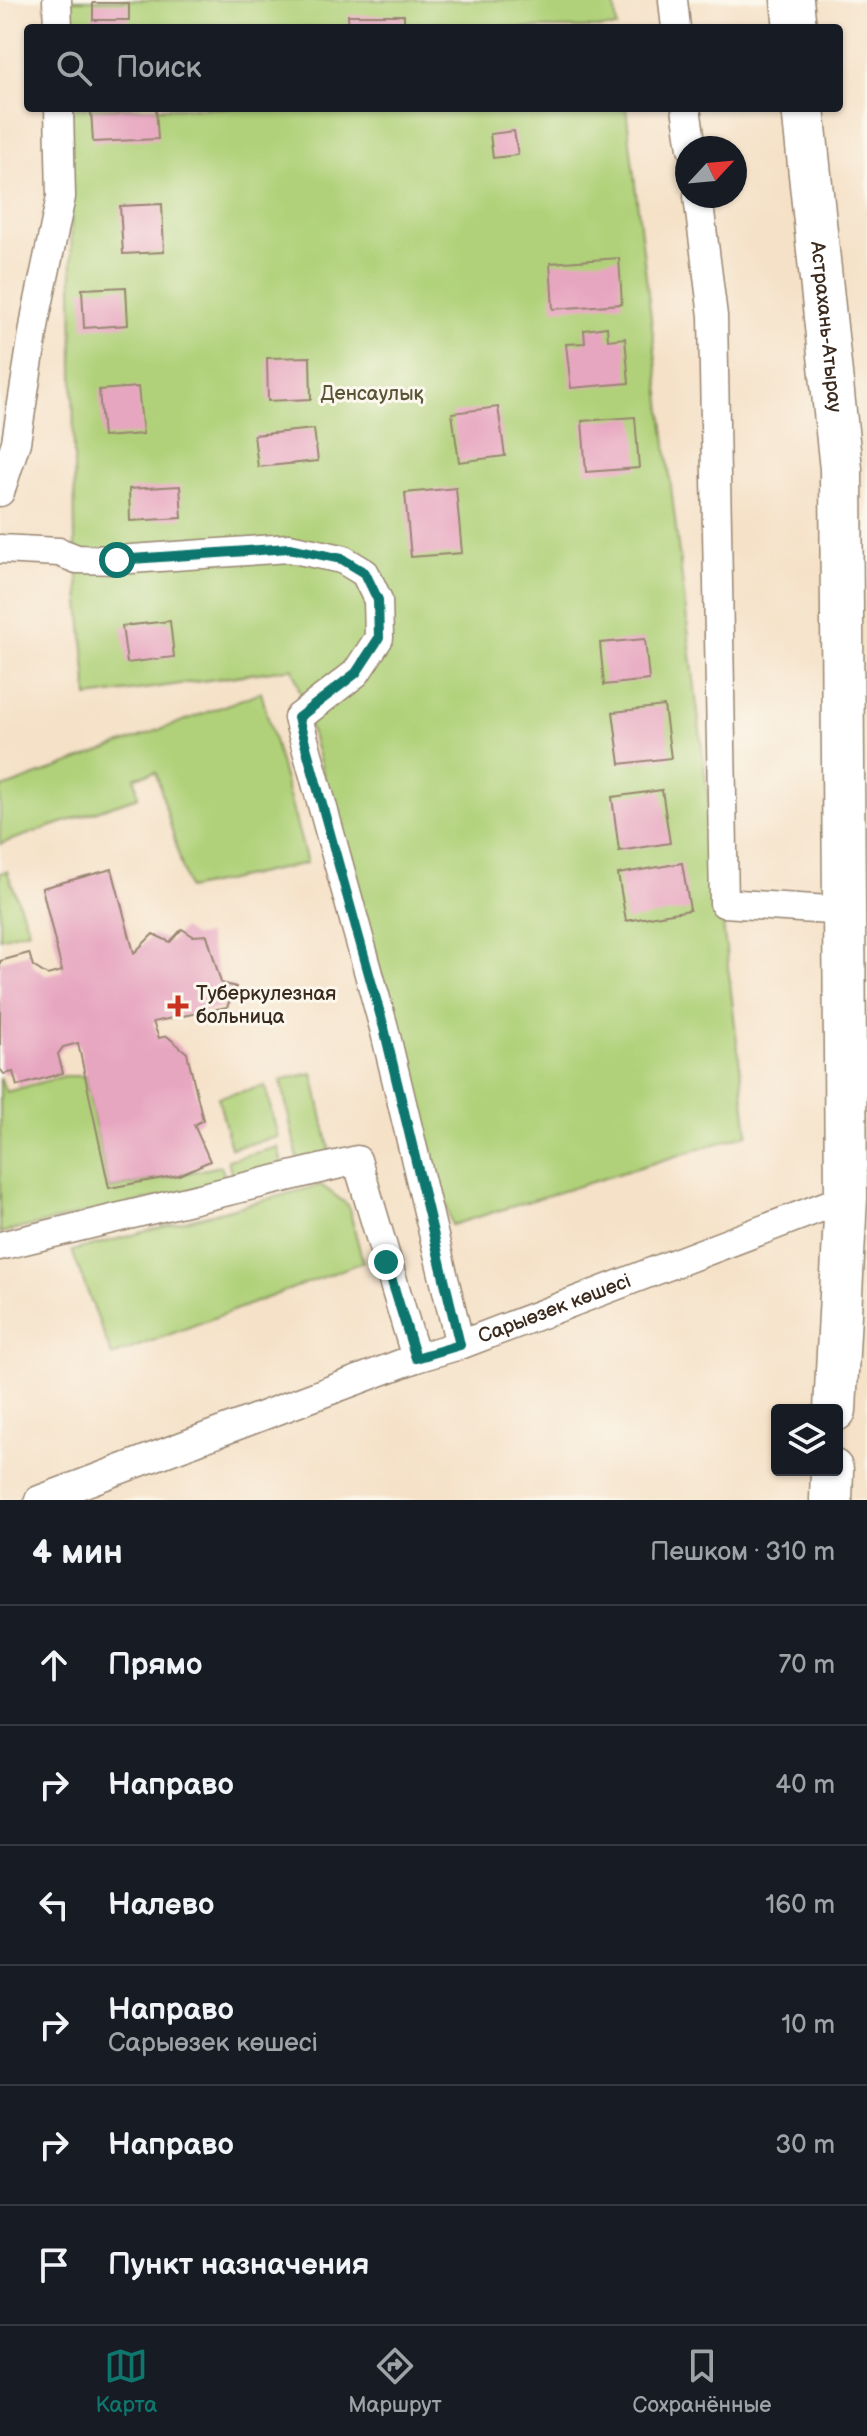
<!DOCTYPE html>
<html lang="ru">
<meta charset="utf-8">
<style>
body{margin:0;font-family:"Balsamiq Sans",sans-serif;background:#20242c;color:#f1f3f6}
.controls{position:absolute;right:24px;bottom:24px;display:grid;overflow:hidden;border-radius:8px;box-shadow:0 2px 6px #0004}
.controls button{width:72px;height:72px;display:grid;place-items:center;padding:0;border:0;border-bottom:2px solid #363941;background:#171b24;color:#f1f3f6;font:40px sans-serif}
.compass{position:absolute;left:675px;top:136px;width:72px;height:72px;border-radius:50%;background:#171b24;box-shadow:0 2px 6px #0004;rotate:64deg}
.stop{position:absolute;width:24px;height:24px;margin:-18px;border:6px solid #0f766e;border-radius:50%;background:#fff}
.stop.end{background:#0f766e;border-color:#fff;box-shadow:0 2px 8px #0008}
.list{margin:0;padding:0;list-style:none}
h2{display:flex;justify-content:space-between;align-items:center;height:104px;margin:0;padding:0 32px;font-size:34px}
h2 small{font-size:26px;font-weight:400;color:#9ea1a6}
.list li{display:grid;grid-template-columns:52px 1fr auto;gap:24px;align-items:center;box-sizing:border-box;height:120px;padding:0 32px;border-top:2px solid #363941}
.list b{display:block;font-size:30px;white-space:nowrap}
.list p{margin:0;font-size:26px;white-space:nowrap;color:#9ea1a6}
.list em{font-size:26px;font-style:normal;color:#9ea1a6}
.icon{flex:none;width:44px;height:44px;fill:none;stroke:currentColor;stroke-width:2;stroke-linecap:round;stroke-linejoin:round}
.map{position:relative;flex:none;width:867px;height:1500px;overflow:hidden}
.search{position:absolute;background:#171b24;box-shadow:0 2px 6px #0004;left:24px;right:24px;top:24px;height:88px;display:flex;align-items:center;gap:20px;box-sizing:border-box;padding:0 28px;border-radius:8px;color:#9ea1a6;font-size:30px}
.sheet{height:824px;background:#171b24}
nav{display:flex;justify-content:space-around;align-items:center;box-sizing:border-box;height:112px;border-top:2px solid #363941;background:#171b24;font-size:22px;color:#9ea1a6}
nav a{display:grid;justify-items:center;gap:4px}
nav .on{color:#0f766e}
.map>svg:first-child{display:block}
.green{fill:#b0d179;stroke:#767e4c;stroke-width:2}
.building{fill:#e7a6c0}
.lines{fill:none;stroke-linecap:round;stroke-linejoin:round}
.minor-casing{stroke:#988672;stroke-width:31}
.highway-casing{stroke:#988672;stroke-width:45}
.minor{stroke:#fff;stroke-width:28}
.highway{stroke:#fff;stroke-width:42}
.route{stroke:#0f766e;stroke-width:10}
.poi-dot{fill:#c8321e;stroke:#fbf7ec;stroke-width:3}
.labels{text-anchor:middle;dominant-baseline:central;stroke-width:6;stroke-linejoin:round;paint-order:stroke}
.street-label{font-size:20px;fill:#3b2a1e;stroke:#fbf7ec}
.park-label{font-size:20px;fill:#585435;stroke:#fbf7ec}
.poi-label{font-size:20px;fill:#3b2a1e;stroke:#fbf7ec;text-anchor:start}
</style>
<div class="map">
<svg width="867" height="1500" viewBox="0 0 867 1500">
<rect width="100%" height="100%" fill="#fbf7ec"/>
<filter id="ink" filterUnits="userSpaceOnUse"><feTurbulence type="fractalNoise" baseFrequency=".0125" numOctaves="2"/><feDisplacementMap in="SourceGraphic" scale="16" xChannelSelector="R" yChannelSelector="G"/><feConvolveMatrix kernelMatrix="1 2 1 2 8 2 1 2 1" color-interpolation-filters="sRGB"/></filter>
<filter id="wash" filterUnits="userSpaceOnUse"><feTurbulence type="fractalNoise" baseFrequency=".006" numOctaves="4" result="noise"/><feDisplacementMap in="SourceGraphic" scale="32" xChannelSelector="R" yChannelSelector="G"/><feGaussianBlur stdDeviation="1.8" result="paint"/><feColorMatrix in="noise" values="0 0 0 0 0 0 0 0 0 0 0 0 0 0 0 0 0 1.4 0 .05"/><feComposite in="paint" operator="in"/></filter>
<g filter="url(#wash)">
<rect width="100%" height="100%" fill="#f5e1c7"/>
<path class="green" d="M69,0H614L617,28H69Z
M70,108H626L748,1134L452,1225L293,668L88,697L75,543Z
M261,692L307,863L188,889L156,772L135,777L138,797L0,844V789Z
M7,871L29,930L0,938V873Z
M313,1073L331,1157L299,1164L281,1080Z
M64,1076H85L109,1189L221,1166L227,1182L0,1233V1077L6,1092Z
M265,1086L278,1137L231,1148L218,1097Z
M278,1147L284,1173L234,1185L228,1160Z
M321,1185L348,1205L363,1262L112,1356L72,1251Z"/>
<g id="blocks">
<path class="building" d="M93,3H129V20H93Z
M348,15H404V28H349Z
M143,108H156L158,139L93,142L91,110Z
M514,131L518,155L493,158L490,134Z
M162,204L164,252L123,254L120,206Z
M619,258L622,304L553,309L550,263Z
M126,287L128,325L84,328L82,289Z
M607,327L608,340L625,338L629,383L571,388L566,344L585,343L584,330Z
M310,357L311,399L268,401L267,358Z
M138,387L143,434L103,437L99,390Z
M498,407L505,456L459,462L452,413Z
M635,417L639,468L586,472L582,421Z
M314,429L318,461L258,467L254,435Z
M180,486L182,518L130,521L129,489Z
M456,488L462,553L411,557L405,493Z
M170,621L174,657L127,663L122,626Z
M645,639L649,680L604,685L600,643Z
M664,706L671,758L620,764L613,712Z
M662,790L670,843L619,851L612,797Z
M682,863L690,910L626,921L618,874Z
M112,869L134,953L153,934L170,942L182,929L193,936L207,935L221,983L236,987L227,1007L153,1022L159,1038L167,1036L187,1053L203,1120L194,1125L210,1161L179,1175L109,1188L78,1043L63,1047L58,1054L63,1073L17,1086L13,1072L4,1074L0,1069V961L29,953L33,966L47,975L62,971L42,888Z"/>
</g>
</g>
<g filter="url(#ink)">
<use href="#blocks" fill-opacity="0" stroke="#988672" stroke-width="2"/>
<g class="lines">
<g class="minor-casing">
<g id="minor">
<path d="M57,0L58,28"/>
<path d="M673,0L676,28"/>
<path d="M686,108L692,148"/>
<path d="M698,196L713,316L724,903L845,911"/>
<path d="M0,492L16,442L36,315L61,197L59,108"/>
<path d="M0,549L59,552L77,559L117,560L289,548L342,559L365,573L378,600L379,638L356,673L298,718L384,1028L460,1345"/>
<path d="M0,1246L357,1160L416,1358"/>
<path id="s1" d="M39,1500L416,1358L460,1345L846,1198"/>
</g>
</g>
<g class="highway-casing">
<g id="highway">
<path d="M792,0L795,28"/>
<path id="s2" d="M803,108L841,469L846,1198L835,1410"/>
<path d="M831,1500L832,1470"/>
</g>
</g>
<use href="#minor" class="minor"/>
<use href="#highway" class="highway"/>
</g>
</g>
<g class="lines" filter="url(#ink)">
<path class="route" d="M117,560L289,548L342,559L365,573L378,600L379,638L356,673L298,718L384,1028L460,1345L416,1358L386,1262"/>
</g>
<path class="poi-dot" d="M174 994h8v8h8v8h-8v8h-8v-8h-8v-8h8z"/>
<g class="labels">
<g class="street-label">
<text stroke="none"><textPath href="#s2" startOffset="220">Астрахань-Атырау</textPath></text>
<text stroke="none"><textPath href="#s1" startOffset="550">Сарыөзек көшесі</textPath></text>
</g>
<g class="park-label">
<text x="372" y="394">Денсаулық</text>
</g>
<g class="poi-label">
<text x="196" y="994">Туберкулезная<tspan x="196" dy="23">больница</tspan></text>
</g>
</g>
</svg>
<div class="controls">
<button><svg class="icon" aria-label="layers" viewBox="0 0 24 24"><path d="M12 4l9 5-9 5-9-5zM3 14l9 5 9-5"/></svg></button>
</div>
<svg class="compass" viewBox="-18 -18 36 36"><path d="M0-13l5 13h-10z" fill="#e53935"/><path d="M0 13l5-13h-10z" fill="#9ea1a6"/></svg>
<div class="stop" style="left:117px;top:560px"></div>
<div class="stop end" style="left:386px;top:1262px"></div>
<div class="search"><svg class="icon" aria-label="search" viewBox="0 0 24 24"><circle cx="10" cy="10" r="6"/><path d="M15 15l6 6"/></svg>Поиск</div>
</div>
<section class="sheet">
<h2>4 мин<small>Пешком · 310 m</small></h2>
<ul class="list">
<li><svg class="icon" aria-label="ahead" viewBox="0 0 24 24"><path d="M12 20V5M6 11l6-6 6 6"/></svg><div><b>Прямо</b></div><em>70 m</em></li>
<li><svg class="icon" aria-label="right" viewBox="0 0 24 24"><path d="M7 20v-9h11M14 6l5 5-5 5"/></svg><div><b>Направо</b></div><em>40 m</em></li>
<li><svg class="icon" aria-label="left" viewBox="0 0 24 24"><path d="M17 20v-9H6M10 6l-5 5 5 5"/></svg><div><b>Налево</b></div><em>160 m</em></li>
<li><svg class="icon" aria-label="right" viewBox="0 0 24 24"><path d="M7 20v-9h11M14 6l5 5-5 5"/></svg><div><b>Направо</b><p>Сарыөзек көшесі</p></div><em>10 m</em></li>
<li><svg class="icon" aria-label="right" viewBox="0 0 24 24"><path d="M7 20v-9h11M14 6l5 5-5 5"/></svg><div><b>Направо</b></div><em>30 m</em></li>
<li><svg class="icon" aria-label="arrive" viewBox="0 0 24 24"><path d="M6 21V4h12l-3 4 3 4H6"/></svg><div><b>Пункт назначения</b></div></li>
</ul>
</section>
<nav>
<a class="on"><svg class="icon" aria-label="map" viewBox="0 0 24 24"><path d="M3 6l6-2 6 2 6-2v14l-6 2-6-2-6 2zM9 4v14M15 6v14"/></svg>Карта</a>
<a><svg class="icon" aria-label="directions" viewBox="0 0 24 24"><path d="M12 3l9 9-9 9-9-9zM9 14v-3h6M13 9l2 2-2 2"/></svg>Маршрут</a>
<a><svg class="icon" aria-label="saved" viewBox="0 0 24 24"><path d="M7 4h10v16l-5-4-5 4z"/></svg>Сохранённые</a>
</nav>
